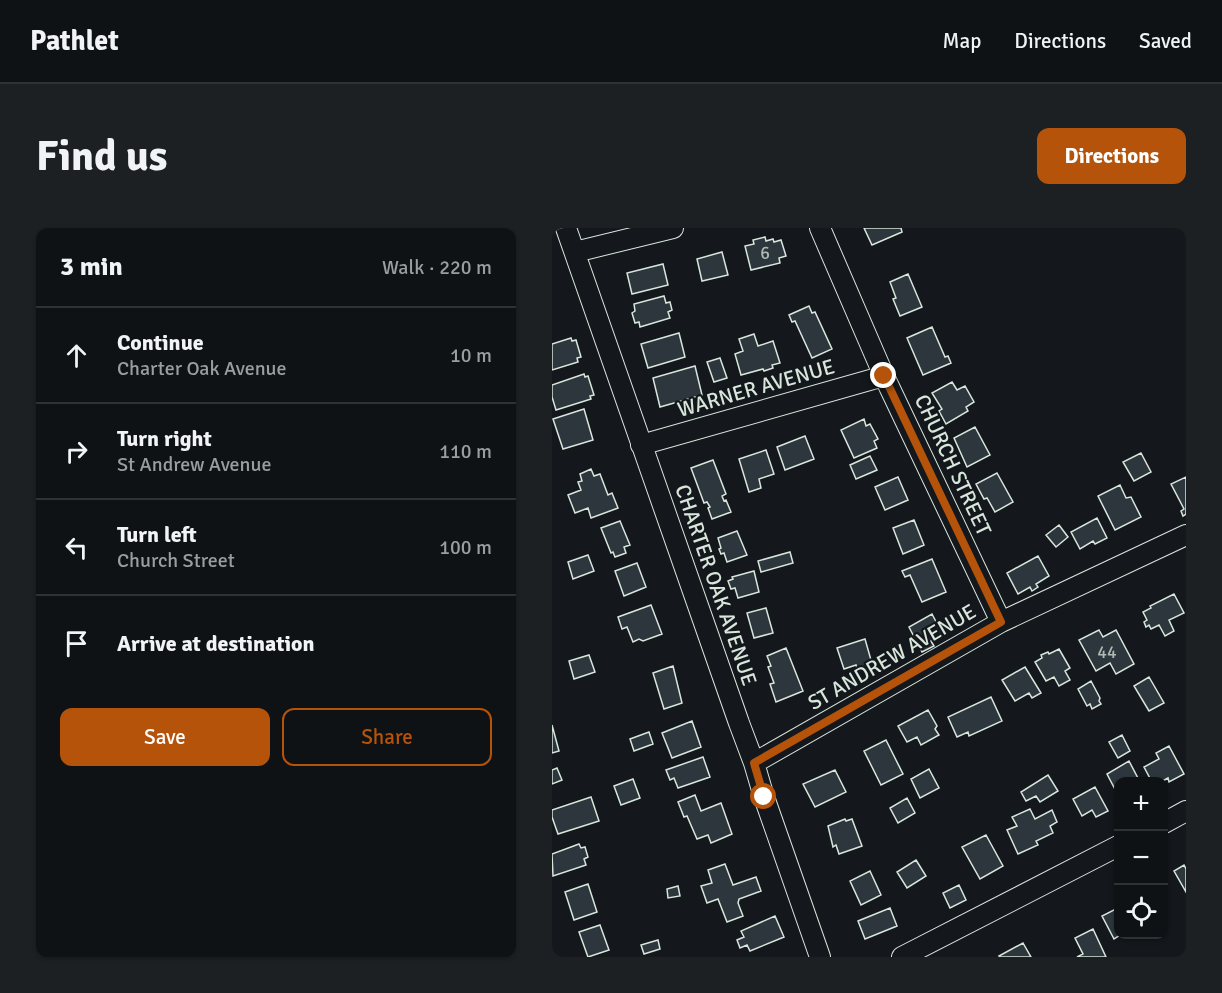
<!DOCTYPE html>
<meta charset="utf-8">
<style>
body{margin:0;font-family:Signika,sans-serif;background:#1d2022;color:#f1f3f6}
.controls{position:absolute;right:18px;bottom:18px;display:grid;overflow:hidden;border-radius:12px;box-shadow:0 2px 4px #0004}
.controls button{width:54px;height:54px;display:grid;place-items:center;padding:0;border:0;border-bottom:2px solid #2f3234;background:#0f1215;color:#f1f3f6;font:30px sans-serif}
.stop{position:absolute;width:18px;height:18px;margin:-14px;border:4px solid #b45309;border-radius:50%;background:#fff}
.stop.end{background:#b45309;border-color:#fff;box-shadow:0 2px 6px #0008}
.list{margin:0;padding:0;list-style:none}
h2{display:flex;justify-content:space-between;align-items:center;height:78px;margin:0;padding:0 24px;font-size:26px}
h2 small{font-size:20px;font-weight:400;color:#9b9ea0}
.list li{display:grid;grid-template-columns:39px 1fr auto;gap:18px;align-items:center;box-sizing:border-box;height:96px;padding:0 24px;border-top:2px solid #2f3234}
.list b{display:block;font-size:22px;white-space:nowrap}
.list p{margin:0;font-size:20px;white-space:nowrap;color:#9b9ea0}
.list em{font-size:20px;font-style:normal;color:#9b9ea0}
.actions{display:flex;gap:12px;padding:18px 24px}
.actions a{flex:1;padding:14px 0;border:2px solid #b45309;border-radius:12px;text-align:center;font-size:21px;color:#b45309}
.actions .main{background:#b45309;color:#fff}
.icon{flex:none;width:33px;height:33px;fill:none;stroke:currentColor;stroke-width:2;stroke-linecap:round;stroke-linejoin:round}
.map{position:relative;flex:none;width:634px;height:729px;overflow:hidden;border-radius:12px}
header{display:flex;align-items:center;gap:36px;box-sizing:border-box;height:84px;padding:0 30px;background:#0f1215;border-bottom:2px solid #2f3234}
header strong{font-size:28px}
nav{display:flex;gap:33px;margin-inline-start:auto;font-size:21px}
.intro{display:flex;align-items:center;justify-content:space-between;box-sizing:border-box;height:144px;padding:0 36px}
h1{margin:0;font-size:42px}
.button{padding:15px 27px;border-radius:12px;background:#b45309;color:#fff;font-size:21px;font-weight:700}
main{display:flex;gap:36px;padding:0 36px}
aside{flex:1;background:#0f1215;border-radius:12px;box-shadow:0 2px 4px #0004}
.map>svg:first-child{display:block}
.building{fill:#2c363c;stroke:#d8e6dc;stroke-width:1.5}
.lines{fill:none;stroke-linecap:round;stroke-linejoin:round}
.minor-casing{stroke:#d8e6dc;stroke-width:22}
.minor{stroke:#14181c;stroke-width:20}
.route{stroke:#b45309;stroke-width:8}
.labels{text-anchor:middle;dominant-baseline:central;stroke-width:4.5;stroke-linejoin:round;paint-order:stroke}
.number-label{font-size:18px;fill:#adbab4}
.street-label{font-size:21px;fill:#d8e6dc;stroke:#14181c}
</style>
<header>
<strong>Pathlet</strong>
<nav><a>Map</a><a>Directions</a><a>Saved</a></nav>
</header>
<div class="intro"><h1>Find us</h1><a class="button">Directions</a></div>
<main>
<aside>
<h2>3 min<small>Walk · 220 m</small></h2>
<ul class="list">
<li><svg class="icon" aria-label="ahead" viewBox="0 0 24 24"><path d="M12 20V5M6 11l6-6 6 6"/></svg><div><b>Continue</b><p>Charter Oak Avenue</p></div><em>10 m</em></li>
<li><svg class="icon" aria-label="right" viewBox="0 0 24 24"><path d="M7 20v-9h11M14 6l5 5-5 5"/></svg><div><b>Turn right</b><p>St Andrew Avenue</p></div><em>110 m</em></li>
<li><svg class="icon" aria-label="left" viewBox="0 0 24 24"><path d="M17 20v-9H6M10 6l-5 5 5 5"/></svg><div><b>Turn left</b><p>Church Street</p></div><em>100 m</em></li>
<li><svg class="icon" aria-label="arrive" viewBox="0 0 24 24"><path d="M6 21V4h12l-3 4 3 4H6"/></svg><div><b>Arrive at destination</b></div></li>
</ul>
<div class="actions"><a class="main">Save</a><a>Share</a></div>
</aside>
<div class="map">
<svg width="634" height="729" viewBox="0 0 634 729">
<rect width="100%" height="100%" fill="#14181c"/>
<path class="building" d="M312,0H349L350,4L320,17Z
M213,9L214,13L221,11L222,14L229,12L234,28L227,30L228,35L199,42L193,18L202,16L201,12Z
M170,24L176,47L150,53L145,31Z
M111,36L116,57L80,66L75,45Z
M356,46L370,79L348,88L341,71L344,70L338,54Z
M112,68L114,75L118,74L120,82L116,84L118,90L88,99L87,94L83,95L80,85L83,83L82,76Z
M257,78L260,85L263,84L280,121L260,130L243,93L240,94L237,87Z
M380,99L393,129L396,128L399,135L371,147L355,110Z
M127,105L133,129L96,140L89,116Z
M202,106L206,118L221,113L228,135L220,137L221,140L212,143L211,141L189,147L183,126L191,123L187,111Z
M19,110L20,113L24,112L29,129L25,130L26,134L0,142V116Z
M168,130L175,150L162,154L155,134Z
M143,138L150,167L108,179L101,150Z
M32,146L33,149L36,148L42,167L38,168L39,171L4,182L0,169V157Z
M400,154L405,162L413,158L422,174L414,179L416,183L394,196L387,183L390,181L380,165Z
M32,181L41,212L11,221L1,191Z
M312,191L314,198L318,196L326,211L322,213L325,220L302,230L289,202Z
M423,199L438,227L415,239L402,210Z
M253,208L262,231L233,242L225,219Z
M214,222L222,246L207,251L209,260L197,264L187,231Z
M589,225L599,244L582,253L571,234Z
M318,228L325,242L304,251L298,237Z
M161,232L174,266L170,268L172,273L174,272L179,284L160,291L156,280L158,279L155,274L152,275L139,240Z
M39,241L42,248L48,246L56,267L60,265L66,280L39,290L36,280L23,285L16,267L29,262L26,254L30,253L28,246Z
M445,245L461,274L443,284L435,270L432,271L424,256Z
M346,249L356,272L333,282L323,259Z
M634,249V286L631,288L629,283L632,281L619,256Z
M568,257L574,270L579,269L589,289L563,302L546,268Z
M545,290L555,310L543,316L541,313L528,321L519,304Z
M362,292L372,317L351,326L341,300Z
M68,293L78,317L72,319L74,325L63,329L61,324L59,325L49,300Z
M507,297L516,309L504,319L494,307Z
M185,303L195,327L175,334L172,325L169,326L167,321L169,320L166,310Z
M238,324L241,335L209,344L206,333Z
M36,327L42,343L21,351L16,334Z
M486,328L497,348L484,356L486,359L480,363L478,359L466,366L455,345Z
M380,331L394,364L370,374L358,347L353,349L350,343Z
M85,335L94,359L72,368L63,343Z
M202,343L207,364L186,370L183,360L179,361L176,353L181,351L180,349Z
M622,366L632,385L617,392L622,403L613,408L607,397L599,401L597,397L594,399L592,394L595,392L591,384L599,380L598,378Z
M99,377L110,406L91,413L87,411L81,414L75,399L70,401L66,389Z
M214,380L221,405L202,410L195,385Z
M380,386L391,407L379,413L382,418L370,424L357,399Z
M547,402L551,409L564,402L582,436L564,446L558,435L544,443L527,412Z
M313,411L319,432L317,433L319,439L306,443L304,437L292,441L285,420Z
M234,420L251,463L224,474L218,456L222,455L216,439L219,438L215,428Z
M507,421L518,440L513,443L518,452L507,458L502,449L494,453L483,434L490,430L489,427L496,424L497,426Z
M37,427L43,444L22,451L17,433Z
M121,438L130,475L112,481L101,445Z
M473,439L489,465L480,470L477,465L463,473L450,452Z
M597,449L612,475L597,483L582,458Z
M539,453L548,470L547,473L549,476L540,481L538,476L535,478L526,461Z
M439,469L450,493L417,508L416,504L405,509L396,489Z
M376,482L385,498L383,501L387,507L369,517L365,509L355,514L346,498Z
M140,493L149,519L120,530L110,505Z
M0,497L7,523L0,525Z
M97,504L101,516L82,523L78,511Z
M570,507L578,523L566,530L557,514Z
M334,512L351,546L329,557L312,523Z
M617,518L632,546L617,554L616,550L609,554H600L592,539L607,531L604,525Z
M151,529L158,549L126,560L122,550L118,552L114,542Z
M577,533L588,554H566V567L555,546Z
M5,540L10,552L0,556V542Z
M377,541L387,560L368,570L359,551Z
M283,542L294,564L263,579L251,556Z
M496,547L506,563L488,574L484,568L474,573L469,564Z
M81,551L88,570L69,577L62,558Z
M543,559L556,583L544,589L540,582L530,588L521,571Z
M143,567L149,583L169,575L180,606L159,615L156,607L145,611L135,588L132,589L126,574Z
M39,569L47,593L6,606L0,589V582Z
M355,570L363,585L346,595L338,580Z
M478,581L483,591L500,582L505,594L498,598L501,605L484,613L486,617L466,626L455,602L465,598L460,589Z
M293,591L294,593L300,591L310,618L287,626L284,617L281,619L276,598Z
M434,607L451,638L428,651L410,619Z
M27,616L29,620L33,619L36,629L32,631L34,637L1,648L0,626Z
M364,632L374,648L355,660L345,644Z
M173,636L181,657L204,649L209,663L187,671L186,675L191,688L175,694L166,671L155,675L149,658L160,655L156,642Z
M632,637L634,641V664L622,643Z
M318,643L329,667L309,677L298,653Z
M36,656L45,684L22,692L13,664Z
M407,657L414,672L398,680L391,665Z
M126,658L128,668L116,670L115,661Z
M566,673V706H570L562,711L550,688L566,680L563,675Z
M338,680L345,698L313,711L306,693Z
M223,688L232,709L198,723L195,717L188,720L185,712L192,709L189,703Z
M48,697L57,722L36,729L27,704Z
M541,701L554,729H525L531,726L523,710Z
M106,712L108,721L92,726L89,717Z
M471,715L479,729H448L447,728Z"/>
<g class="lines">
<g class="minor-casing">
<path id="minor" d="M14,0L187,495L202,535L212,569L268,729
M268,0L332,148L449,394
M23,24L121,0
M89,217L332,148
M202,535L449,394L634,307
M612,595L634,583
M350,729L566,618"/>
</g>
<use href="#minor" class="minor"/>
</g>
<g class="lines">
<path class="route" d="M212,569L202,535L449,394L332,148"/>
</g>
<g class="labels">
<g class="number-label">
<text x="213" y="25">6</text>
<text x="555" y="424">44</text>
</g>
<g class="street-label">
<text transform="translate(204 160) rotate(-16)">WARNER AVENUE</text>
<text transform="translate(401 237) rotate(65)">CHURCH STREET</text>
<text transform="translate(164 357) rotate(71)">CHARTER OAK AVENUE</text>
<text transform="translate(340 429) rotate(-30)">ST ANDREW AVENUE</text>
</g>
</g>
</svg>
<div class="controls">
<button>+</button>
<button>−</button>
<button><svg class="icon" aria-label="locate" viewBox="0 0 24 24"><circle cx="12" cy="12" r="6"/><path d="M12 2v4M12 18v4M2 12h4M18 12h4"/></svg></button>
</div>
<div class="stop" style="left:212px;top:569px"></div>
<div class="stop end" style="left:332px;top:148px"></div>
</div>
</main>
